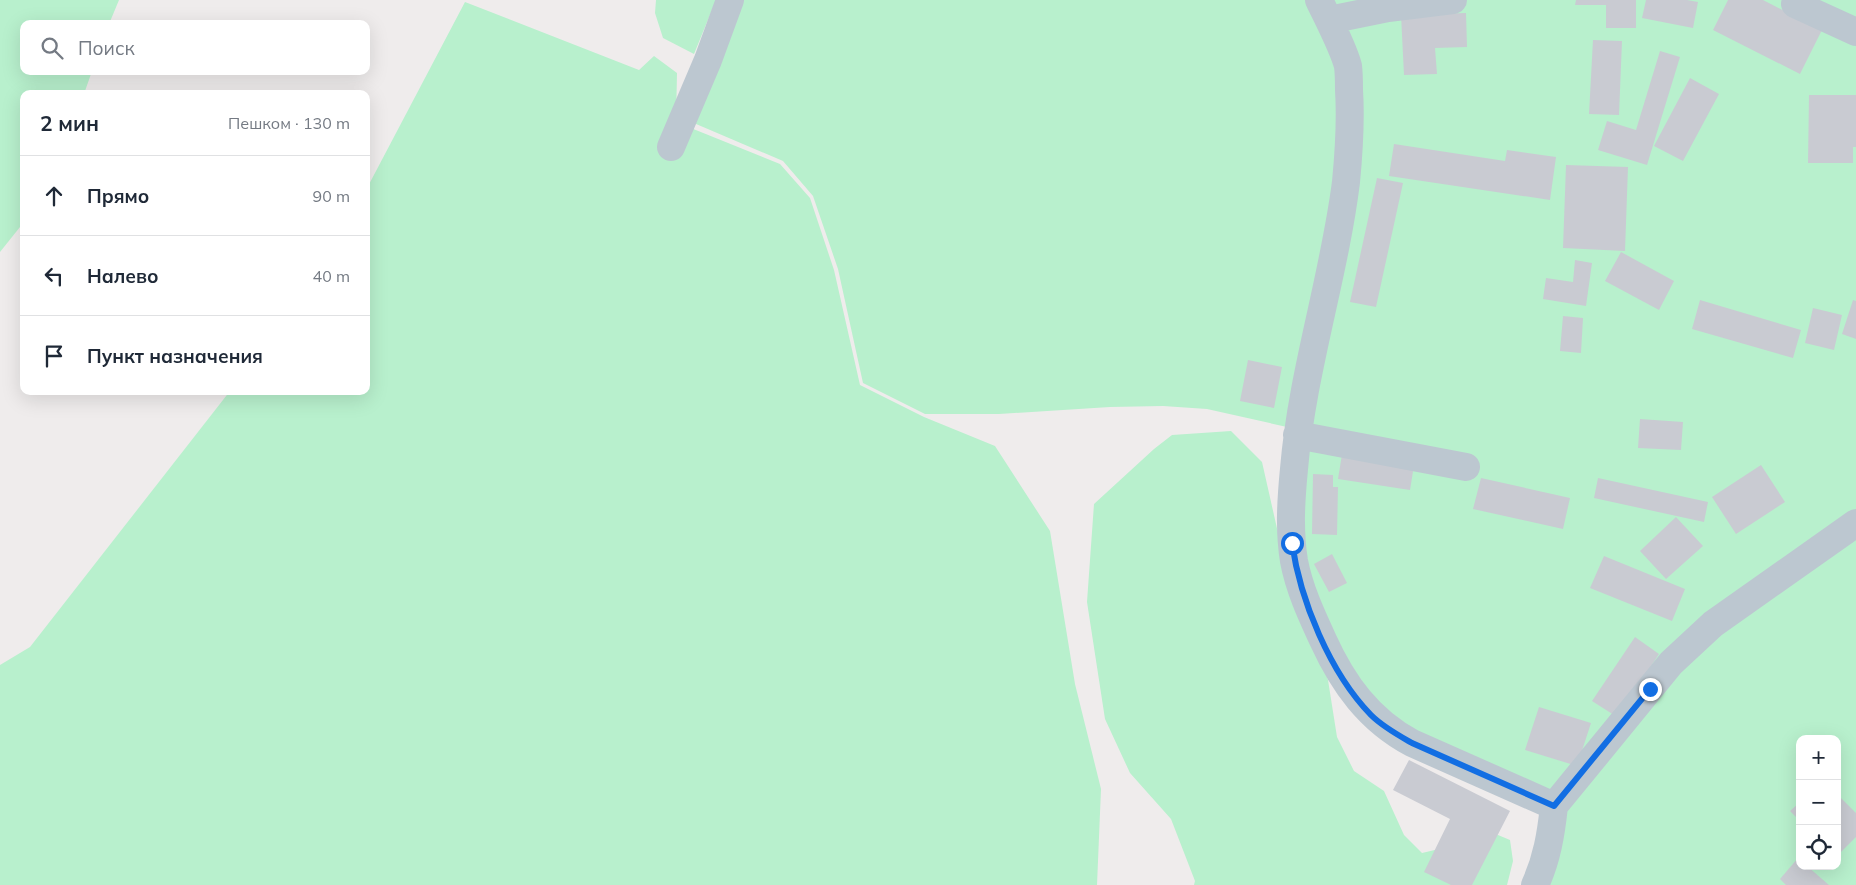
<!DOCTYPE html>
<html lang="ru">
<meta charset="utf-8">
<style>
body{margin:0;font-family:Mulish,sans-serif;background:#f6f6f7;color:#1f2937}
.controls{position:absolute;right:15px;bottom:15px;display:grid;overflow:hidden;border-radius:10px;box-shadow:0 5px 20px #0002}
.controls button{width:45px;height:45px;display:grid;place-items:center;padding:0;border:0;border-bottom:1px solid #e0e1e3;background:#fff;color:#1f2937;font:25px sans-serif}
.stop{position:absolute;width:15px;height:15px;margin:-11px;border:4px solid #126ee3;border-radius:50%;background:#fff}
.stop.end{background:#126ee3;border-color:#fff;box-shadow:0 1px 5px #0008}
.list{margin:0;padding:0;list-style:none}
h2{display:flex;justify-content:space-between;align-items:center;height:65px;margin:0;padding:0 20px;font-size:21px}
h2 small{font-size:16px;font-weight:400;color:#747a83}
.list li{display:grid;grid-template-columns:32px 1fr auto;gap:15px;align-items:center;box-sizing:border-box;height:80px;padding:0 20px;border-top:1px solid #e0e1e3}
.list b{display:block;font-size:19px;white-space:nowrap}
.list em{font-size:16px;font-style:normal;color:#747a83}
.icon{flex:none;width:28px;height:28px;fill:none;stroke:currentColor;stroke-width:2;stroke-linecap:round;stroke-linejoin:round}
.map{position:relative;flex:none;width:1856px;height:885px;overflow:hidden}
.search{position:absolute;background:#fff;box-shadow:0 5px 20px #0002;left:20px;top:20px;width:350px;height:55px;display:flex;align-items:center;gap:12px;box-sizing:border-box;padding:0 18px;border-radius:10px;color:#747a83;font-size:19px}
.panel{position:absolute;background:#fff;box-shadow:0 5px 20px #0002;left:20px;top:90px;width:350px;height:305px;border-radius:10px}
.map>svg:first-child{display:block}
.green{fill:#b8f0cd;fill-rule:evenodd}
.building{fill:#c9cbd2}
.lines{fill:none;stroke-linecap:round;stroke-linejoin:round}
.minor{stroke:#bcc7d0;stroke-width:28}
.route{stroke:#126ee3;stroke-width:6}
</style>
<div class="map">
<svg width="1856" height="885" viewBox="0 0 1856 885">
<rect width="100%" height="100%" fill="#efecec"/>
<path class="green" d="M0,0H119L109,24H24V71H92L84,94H24V222L0,252Z
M656,0H716L694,54L663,38L655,13Z
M727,0H1856V885H1549L1555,804L1394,736L1335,658L1304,583L1305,431L1207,409L1163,406L1110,407L999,414H925L863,383L838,269L813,196L783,161L682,118ZM1800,739H1837V866H1800Z
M465,2L639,70L654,56L677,73L676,122L780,164L810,198L834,270L860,385L924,417L995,446L1050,531L1075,684L1101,789L1097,885H0V665L30,647L230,391H366V190Z
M1231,431L1262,462L1283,555L1298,589L1328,680L1337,737L1354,771L1384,791L1404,835L1422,853L1498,835L1510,840L1513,861L1507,885H1194L1195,881L1171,819L1130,773L1105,719L1087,602L1094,504L1154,449L1172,435Z"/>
<path class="building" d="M1576,0H1636V28H1606V5H1575Z
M1646,0H1687L1698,2L1693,28L1642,18Z
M1728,0H1763L1822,30L1800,74L1713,30Z
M1466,13L1467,47L1435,48L1437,74L1404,75L1401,15Z
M1593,40L1622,41L1619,115L1589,114Z
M1660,51L1680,57L1647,165L1598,150L1607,121L1636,130Z
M1690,78L1719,94L1683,161L1654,146Z
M1809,95H1856V147H1853V163H1808Z
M1394,144L1505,161L1507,150L1556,157L1550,200L1389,176Z
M1566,165L1628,167L1625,251L1563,248Z
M1377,178L1403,183L1376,307L1350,302Z
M1621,252L1674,281L1659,310L1605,281Z
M1575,260L1592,263L1586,306L1543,299L1546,278L1573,282Z
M1700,300L1801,330L1793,358L1692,329Z
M1853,300L1856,301V339L1842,334Z
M1813,308L1842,315L1834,350L1805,343Z
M1563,316L1583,318L1581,353L1560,351Z
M1248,360L1282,367L1274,408L1240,401Z
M1640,419L1683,422L1681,450L1638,448Z
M1343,448L1415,459L1410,490L1338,479Z
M1761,465L1785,502L1736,534L1712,497Z
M1313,474L1333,475V487H1338L1337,535L1312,534Z
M1481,478L1570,498L1563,529L1473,509Z
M1598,478L1708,502L1704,522L1594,498Z
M1676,517L1703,546L1666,579L1640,551Z
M1332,554L1347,583L1329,592L1314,564Z
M1604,556L1685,589L1672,621L1590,588Z
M1635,637L1659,654L1617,717L1592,701Z
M1539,707L1591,723L1577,766L1525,750Z
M1409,760L1510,811L1472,885H1451L1424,872L1450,819L1393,790Z
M1837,794L1856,813V837L1837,856Z
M1800,802V821L1790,811Z
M1798,858L1800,860V866H1807L1829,885H1786L1780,879Z"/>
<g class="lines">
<path class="minor" d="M1319,0C1328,19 1343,47 1348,66C1349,74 1349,82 1349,90C1351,121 1349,151 1346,182C1334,278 1302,372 1294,469C1291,500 1289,530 1294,561C1299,588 1311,614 1323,640C1343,684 1369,720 1412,743L1554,806C1551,834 1547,859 1535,885
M1795,4L1856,32
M1329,20L1388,8L1453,0
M671,147L708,60L730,0
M1297,435L1466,467
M1554,806L1671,663L1713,624L1856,523"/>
</g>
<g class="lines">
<path class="route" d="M1292,543C1300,600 1330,673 1371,715C1383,727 1398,735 1412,743L1554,806L1650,689"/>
</g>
</svg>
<div class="controls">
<button>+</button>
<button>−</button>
<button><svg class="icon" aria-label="locate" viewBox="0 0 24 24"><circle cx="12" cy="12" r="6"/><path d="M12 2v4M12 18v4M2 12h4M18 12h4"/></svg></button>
</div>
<div class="stop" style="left:1292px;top:543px"></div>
<div class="stop end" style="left:1650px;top:689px"></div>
<div class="search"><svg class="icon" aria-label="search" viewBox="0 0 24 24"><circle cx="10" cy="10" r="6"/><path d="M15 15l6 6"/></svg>Поиск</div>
<section class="panel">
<h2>2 мин<small>Пешком · 130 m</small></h2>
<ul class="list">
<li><svg class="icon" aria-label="ahead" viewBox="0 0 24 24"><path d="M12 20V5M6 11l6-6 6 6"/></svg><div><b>Прямо</b></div><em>90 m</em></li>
<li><svg class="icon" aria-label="left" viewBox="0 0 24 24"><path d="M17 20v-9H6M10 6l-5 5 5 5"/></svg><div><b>Налево</b></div><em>40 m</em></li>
<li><svg class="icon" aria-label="arrive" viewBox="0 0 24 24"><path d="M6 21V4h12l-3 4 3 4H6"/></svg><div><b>Пункт назначения</b></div></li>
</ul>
</section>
</div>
